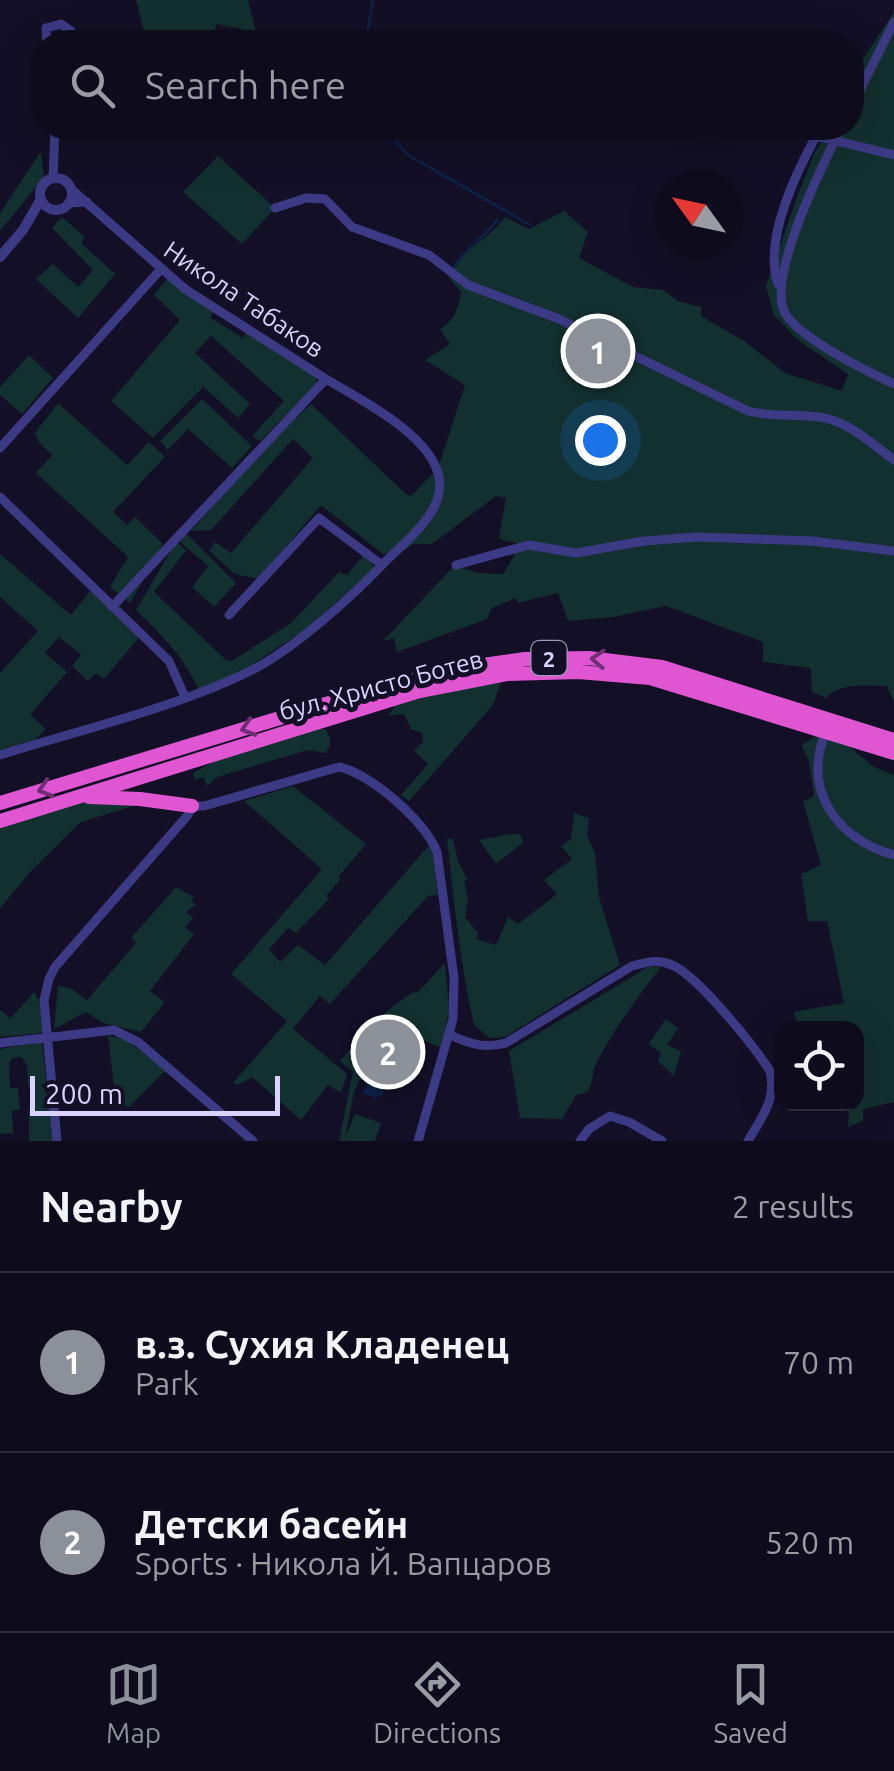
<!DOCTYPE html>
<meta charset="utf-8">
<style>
body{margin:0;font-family:Ubuntu,sans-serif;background:#171425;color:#f1f3f6}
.controls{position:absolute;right:30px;bottom:30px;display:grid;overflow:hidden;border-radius:20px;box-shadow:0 10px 40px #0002}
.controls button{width:90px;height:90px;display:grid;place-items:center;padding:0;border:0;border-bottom:2px solid #2e2b3b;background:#0e0b1c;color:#f1f3f6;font:50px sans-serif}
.compass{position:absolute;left:654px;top:170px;width:90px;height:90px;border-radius:50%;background:#0e0b1c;box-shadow:0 10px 40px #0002;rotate:303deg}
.scale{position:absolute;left:30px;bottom:25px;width:250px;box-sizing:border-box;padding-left:10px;border:5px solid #d9d4ff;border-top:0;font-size:28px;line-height:35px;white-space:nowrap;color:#d9d4ff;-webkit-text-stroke:8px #130f26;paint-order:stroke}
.you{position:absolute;left:600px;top:440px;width:35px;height:35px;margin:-25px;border:8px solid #fff;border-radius:50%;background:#1a73e8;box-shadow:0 0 0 15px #1a73e833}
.badge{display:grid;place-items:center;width:65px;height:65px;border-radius:50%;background:#8c9099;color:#fff;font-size:32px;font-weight:700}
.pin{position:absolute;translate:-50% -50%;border:5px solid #fff;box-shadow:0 2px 10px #0006}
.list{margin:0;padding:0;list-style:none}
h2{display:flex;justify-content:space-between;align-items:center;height:130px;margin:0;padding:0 40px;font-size:42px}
h2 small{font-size:32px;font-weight:400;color:#9b9ba3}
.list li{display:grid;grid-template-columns:65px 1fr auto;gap:30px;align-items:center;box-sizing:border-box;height:180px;padding:0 40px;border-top:2px solid #2e2b3b}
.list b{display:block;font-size:38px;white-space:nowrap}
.list p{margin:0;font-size:32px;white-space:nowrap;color:#9b9ba3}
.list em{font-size:32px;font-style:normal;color:#9b9ba3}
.icon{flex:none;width:55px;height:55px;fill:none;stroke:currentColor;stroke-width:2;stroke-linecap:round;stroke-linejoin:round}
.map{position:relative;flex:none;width:894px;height:1141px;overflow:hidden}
.search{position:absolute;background:#0e0b1c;box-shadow:0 10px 40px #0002;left:30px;right:30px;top:30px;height:110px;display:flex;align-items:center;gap:25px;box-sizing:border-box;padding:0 35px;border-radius:40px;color:#9b9ba3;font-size:38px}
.sheet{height:490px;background:#0e0b1c}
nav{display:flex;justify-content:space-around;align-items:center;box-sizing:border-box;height:140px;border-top:2px solid #2e2b3b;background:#0e0b1c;font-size:28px;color:#9b9ba3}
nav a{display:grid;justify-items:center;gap:5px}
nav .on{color:#8c9099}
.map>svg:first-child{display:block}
.green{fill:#12302f}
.water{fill:#0c2248}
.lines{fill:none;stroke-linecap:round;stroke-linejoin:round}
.stream{stroke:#0c2248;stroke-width:2.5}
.minor{stroke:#3d3a85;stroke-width:9}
.tertiary{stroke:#3d3a85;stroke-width:10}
.trunk{stroke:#e055d1;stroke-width:14}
.oneway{stroke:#6f2e73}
.labels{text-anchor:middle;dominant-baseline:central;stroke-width:10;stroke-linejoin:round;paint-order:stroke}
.shield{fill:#130f26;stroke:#9e99be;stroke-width:2.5}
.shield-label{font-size:22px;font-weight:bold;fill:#d9d4ff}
.street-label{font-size:25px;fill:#d9d4ff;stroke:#130f26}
</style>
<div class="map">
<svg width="894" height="1141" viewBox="0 0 894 1141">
<rect width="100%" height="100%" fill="#130f26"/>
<path class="green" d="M136,0H248L256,32L216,24L214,42H147Z
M894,12V702L887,686C865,686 842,682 826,698L812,692L811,668L763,662V642L666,606L613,617L568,621L558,593L518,603L516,598L492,608L487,619L397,652L394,638L383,641L454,566L479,573L503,574L518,549L517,543L499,539L506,498L496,496L432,544H414L403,551L383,554L321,505L259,579L235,574L209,551L215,542L231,553L313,458L293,439L211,530L191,531L266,445L311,404L407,495H412L438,468L465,385L425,360L450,344L440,329C454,320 459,308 461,292L448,276C461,250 488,240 505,217L529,229L564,211L588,232L579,258L633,287L663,290L678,301L701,307V316L744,341L785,373L842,391L848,374L798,340L774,315L766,286L799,192L814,154L830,128H852V86L863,59Z
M41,152L44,177L0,231C0,226 0,220 0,215C1,211 37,157 41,152Z
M218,156L275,208L242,244L183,192Z
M62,217L85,237L81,243L115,274L78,318L36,279L53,264L78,287L93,270L52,228Z
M167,279L213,311L211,318L243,338L248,331L315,374L317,383L260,441L252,436L284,401L211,336L195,353L250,404L238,418L203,387L153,438L111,401L180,320L154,295Z
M29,355L53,378L22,414L0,395V387Z
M202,399L252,446L232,468L188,429L168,450L160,441Z
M58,403L127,465L149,442L165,457L113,512L127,525L135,517L163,544L130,603L110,587L128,557L36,473L52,455L39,442L35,433Z
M186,533L236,583L214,607L192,587L208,566L179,541Z
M176,542L186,550L154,592L226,660L232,661L291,623L339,572L347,575L364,555L375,568L306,629L250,666L200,692C184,657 163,636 136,610Z
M0,554L71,615L90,591L141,635L104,679L96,673L88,681L72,666L81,655L59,637L45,653L67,672L30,715L46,729L35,740L0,750V673L38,631L0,597Z
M501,681L493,705L409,801L401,795L428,764L414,751L423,742L422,733L411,729L404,714L388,716L399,701Z
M315,729H325C331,738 333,745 325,753L308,750L217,777L207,786L203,777L195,780L193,773L223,757Z
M816,736L846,744L874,767L894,775V1102L863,1109V1121L848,1127L849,1113L845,1104H856V1028H799L794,1012L844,1003L827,921H808L801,874L821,865L803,801L814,796L809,762L802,745Z
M293,786L366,844L339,876L340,880L326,896L329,899L296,933L288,928L269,949L280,962L298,945L325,965L431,843L438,895L428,896L330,1004L320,996L293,1029L347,1074L341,1093L328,1085L301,1120L252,1077L238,1085L233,1083L287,1021L231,974L322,869L244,801Z
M103,799L140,804L81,822L33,869L0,908V827L73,804Z
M574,813L589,818L587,835L595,853L599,897L620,965L505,1037L490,1038L474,1025C460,963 454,902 447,839H453L458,862L467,878L464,881L468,900L465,917L478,933L476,939L496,945L508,917L518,924L557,894L544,880L572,859L561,846L571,839Z
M511,834H520L523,843L496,864L479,840Z
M176,887L194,897L191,901L196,905L186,912L193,918L185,928L194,934L150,991L165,1002L141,1032L103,1023L86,1012L54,1029L58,986L70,988L87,1000L136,943L131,938Z
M445,963L449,1008L442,1048L395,1029L380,1033L354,1092L345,1138L355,1114L381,1123L375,1141H339L353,1072L340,1061C363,1034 383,1011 414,992L416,994Z
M648,967H661C637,998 615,1027 597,1062C591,1072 594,1081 588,1092L576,1095L562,1119L520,1118L509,1051Z
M34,992L40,1002L44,1033L0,1037V1010L11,1018Z
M666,1019L678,1028L667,1045L681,1051L674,1076L658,1061L661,1053L648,1044Z
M108,1036L125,1039L166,1070L129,1107L116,1103Z
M42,1042L53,1141H29V1108L35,1107L33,1086H28L27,1065L21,1057L12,1058L9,1063L10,1088H18L20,1110L12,1111L13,1133L0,1134V1049Z"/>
<path class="water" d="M390,1048L392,1053L388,1057L391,1062L383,1079V1094L376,1098L363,1093L375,1066L383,1069L377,1063L384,1056V1049Z"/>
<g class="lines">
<path class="stream" d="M366,42L373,0
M389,128L394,139L408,155L530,225
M452,270C464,249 484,238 498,219"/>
<path class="minor" d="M47,42L46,28L61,24L71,31L75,42
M852,106L894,22
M841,128C823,164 768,274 784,311C795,336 868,372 894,384
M53,179L55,128
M71,189L185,289L326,379L112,607
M69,203L87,202
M275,208L306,198L325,199L352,227L429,255L468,285L559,319L748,411C772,417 794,414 819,417C847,420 872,444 894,460
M778,284C763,241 795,175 816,136L894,155
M326,379C362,401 449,443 439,493C434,521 400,546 382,565
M0,448L161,269
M0,497L169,661L185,697
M456,565L529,545L576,553L644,541L696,537L812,541L894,551
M825,734C802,791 838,840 894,855
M0,755C80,730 183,706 256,668C295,647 351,598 382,565L319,518L229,615
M450,1035C470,1044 485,1049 506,1043L632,966C646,962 658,959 672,965C698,976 754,1046 770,1071C777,1099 762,1117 748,1141
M0,1043L114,1030L138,1042L253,1141
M57,1141L44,1000L49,979L55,967L188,815L192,806H204L339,767C370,773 426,822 437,852L454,978L453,1019L418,1141
M580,1141L589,1129L610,1116L629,1122L662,1141"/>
<path class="tertiary" d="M40 194a16 16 0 1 1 32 0a16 16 0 1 1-32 0Z
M0,257L23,230L41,199"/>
<path class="trunk" d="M89,797L140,799L192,806
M0,803L382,687L462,668L525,659L589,658L662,667L894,740
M0,821L416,692L508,674L578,672L650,678L894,753"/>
</g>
<defs><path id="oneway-chevron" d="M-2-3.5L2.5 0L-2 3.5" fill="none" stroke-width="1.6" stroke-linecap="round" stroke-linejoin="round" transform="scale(2.5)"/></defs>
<g class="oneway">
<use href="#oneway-chevron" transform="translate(598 659) rotate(-177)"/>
<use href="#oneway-chevron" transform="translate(248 728) rotate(163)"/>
<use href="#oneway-chevron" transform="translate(45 789) rotate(163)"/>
</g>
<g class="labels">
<rect class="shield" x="531.5" y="641" width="35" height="34" rx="8"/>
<g class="shield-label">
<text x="549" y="658">2</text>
</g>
<g class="street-label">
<text transform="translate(244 299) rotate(34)">Никола Табаков</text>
<text transform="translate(381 685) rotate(-15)">бул. Христо Ботев</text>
</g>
</g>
</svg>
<div class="controls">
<button><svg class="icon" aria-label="locate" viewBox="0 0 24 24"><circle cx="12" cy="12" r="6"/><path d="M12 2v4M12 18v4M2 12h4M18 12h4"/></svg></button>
</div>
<svg class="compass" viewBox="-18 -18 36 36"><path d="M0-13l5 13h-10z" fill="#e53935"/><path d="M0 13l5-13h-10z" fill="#9b9ba3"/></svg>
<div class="scale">200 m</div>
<div class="you"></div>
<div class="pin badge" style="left:598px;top:351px">1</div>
<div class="pin badge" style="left:388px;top:1052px">2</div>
<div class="search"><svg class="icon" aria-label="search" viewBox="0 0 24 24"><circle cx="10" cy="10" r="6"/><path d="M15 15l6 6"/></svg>Search here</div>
</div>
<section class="sheet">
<h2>Nearby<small>2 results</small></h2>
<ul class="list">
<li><span class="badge">1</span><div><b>в.з. Сухия Кладенец</b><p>Park</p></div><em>70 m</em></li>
<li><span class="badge">2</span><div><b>Детски басейн</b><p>Sports · Никола Й. Вапцаров</p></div><em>520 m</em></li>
</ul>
</section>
<nav>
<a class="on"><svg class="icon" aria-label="map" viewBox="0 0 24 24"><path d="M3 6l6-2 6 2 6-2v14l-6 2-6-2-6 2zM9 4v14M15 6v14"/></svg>Map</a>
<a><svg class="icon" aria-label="directions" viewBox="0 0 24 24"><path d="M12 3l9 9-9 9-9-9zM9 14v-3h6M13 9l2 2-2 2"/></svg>Directions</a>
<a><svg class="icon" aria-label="saved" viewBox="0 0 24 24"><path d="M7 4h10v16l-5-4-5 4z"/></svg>Saved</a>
</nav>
